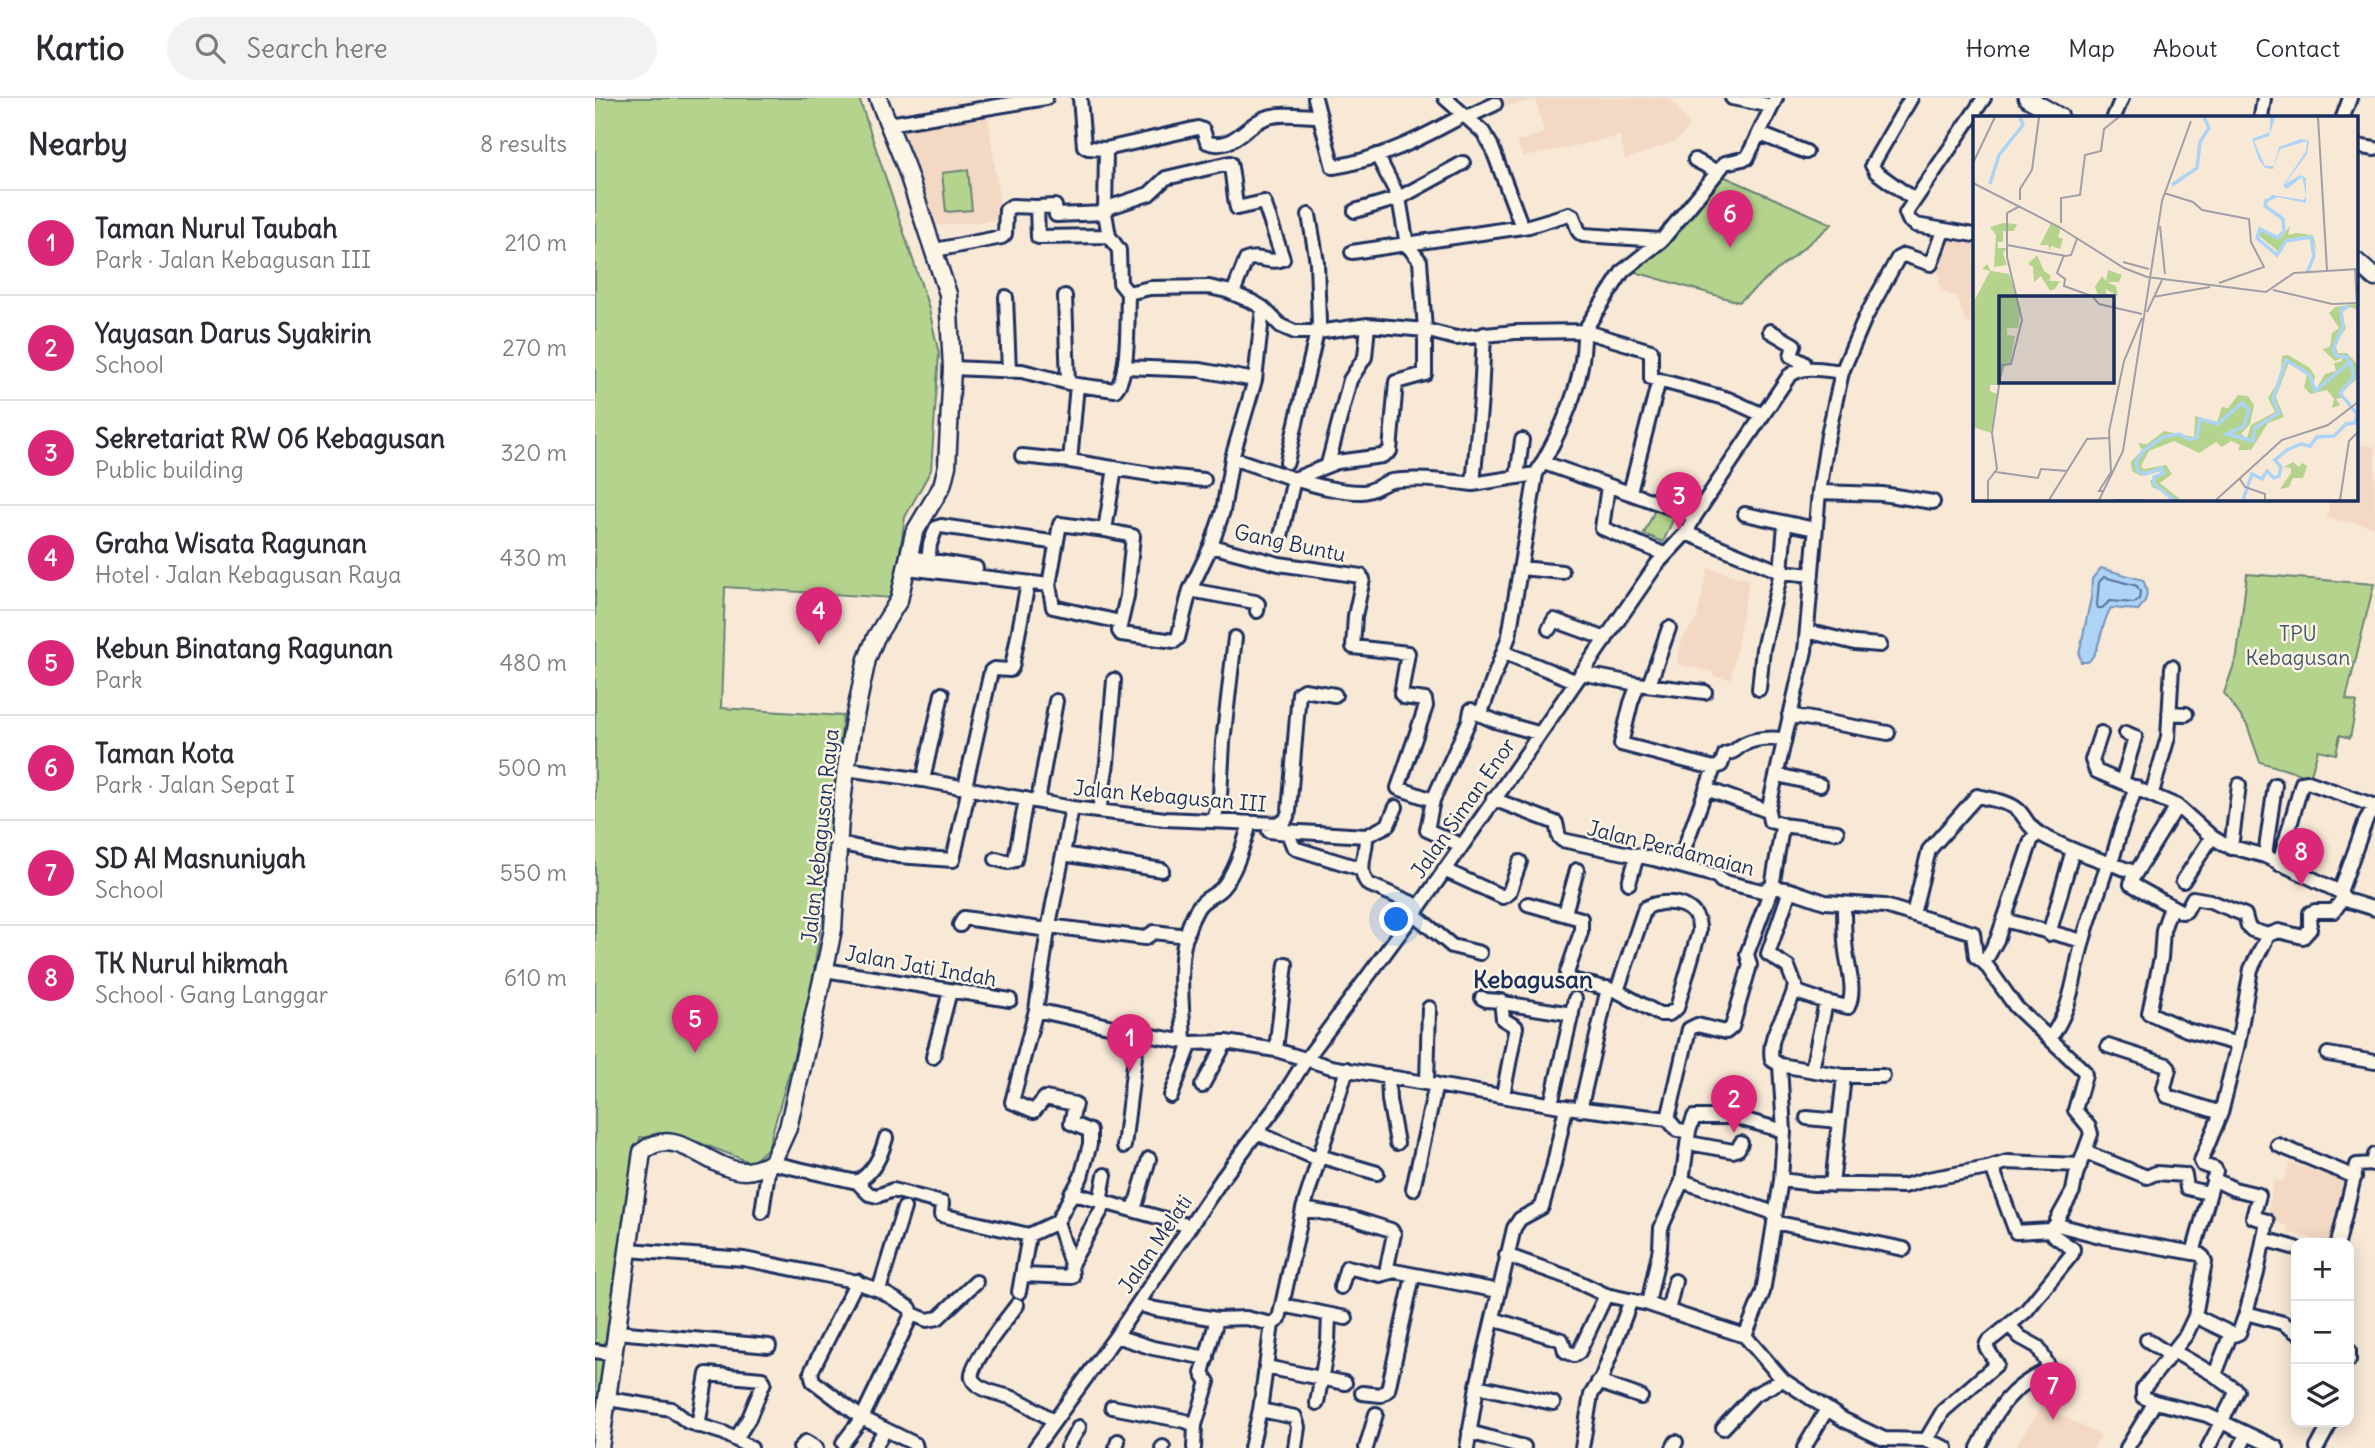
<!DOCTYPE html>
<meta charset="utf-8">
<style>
body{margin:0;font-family:Delius,sans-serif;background:#f2f2f3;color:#2b2b33}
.controls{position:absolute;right:21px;bottom:21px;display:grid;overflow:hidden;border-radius:14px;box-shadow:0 4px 18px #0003}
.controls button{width:63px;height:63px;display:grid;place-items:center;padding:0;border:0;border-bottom:2px solid #e1e1e2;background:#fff;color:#2b2b33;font:35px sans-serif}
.you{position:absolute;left:802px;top:822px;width:24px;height:24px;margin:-18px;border:5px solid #fff;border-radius:50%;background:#1a73e8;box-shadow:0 0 0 10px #1a73e833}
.badge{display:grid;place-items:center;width:46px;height:46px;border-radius:50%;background:#db2777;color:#fff;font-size:23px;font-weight:700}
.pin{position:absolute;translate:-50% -58px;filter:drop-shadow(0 2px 4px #0008)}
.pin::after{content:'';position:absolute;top:37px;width:24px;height:21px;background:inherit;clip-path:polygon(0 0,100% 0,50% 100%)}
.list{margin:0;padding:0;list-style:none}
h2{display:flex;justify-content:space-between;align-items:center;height:91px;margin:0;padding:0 28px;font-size:30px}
h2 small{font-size:23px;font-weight:400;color:#7c7c81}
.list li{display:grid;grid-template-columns:46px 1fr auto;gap:21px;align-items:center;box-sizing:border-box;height:105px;padding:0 28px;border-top:2px solid #e1e1e2}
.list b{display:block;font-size:26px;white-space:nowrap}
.list p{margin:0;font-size:23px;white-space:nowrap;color:#7c7c81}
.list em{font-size:23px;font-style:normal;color:#7c7c81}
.icon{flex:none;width:38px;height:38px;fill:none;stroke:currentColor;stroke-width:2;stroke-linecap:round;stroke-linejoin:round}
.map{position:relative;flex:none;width:1780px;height:1350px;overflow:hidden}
header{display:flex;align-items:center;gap:42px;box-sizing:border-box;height:98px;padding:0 35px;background:#fff;border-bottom:2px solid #e1e1e2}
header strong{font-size:33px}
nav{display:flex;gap:38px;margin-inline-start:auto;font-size:24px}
.search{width:490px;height:63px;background:#f2f2f3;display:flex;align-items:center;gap:18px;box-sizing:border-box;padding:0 24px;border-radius:38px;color:#7c7c81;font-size:26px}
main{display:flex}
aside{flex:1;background:#fff}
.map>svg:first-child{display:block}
.built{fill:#f3d8c4}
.green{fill:#b4d48e;stroke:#688276;stroke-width:2}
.water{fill:#add3f6;stroke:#7391b9;stroke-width:2}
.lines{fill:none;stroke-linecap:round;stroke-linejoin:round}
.shore{stroke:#55719b;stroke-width:2}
.street-casing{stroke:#1b2f5e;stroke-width:18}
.secondary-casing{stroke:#1b2f5e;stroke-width:21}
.street{stroke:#fcf5e5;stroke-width:12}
.secondary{stroke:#fcf5e5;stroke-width:16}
.labels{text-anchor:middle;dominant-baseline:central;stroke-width:5;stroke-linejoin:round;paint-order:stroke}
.street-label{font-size:21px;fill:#1b2f5e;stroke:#fcf5e5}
.park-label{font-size:21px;fill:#41586a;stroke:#fcf5e5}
.quarter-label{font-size:24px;font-weight:bold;fill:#1b2f5e;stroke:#fcf5e5}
.inset-river{fill:none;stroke:#add3f6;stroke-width:3.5}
.inset-road{fill:none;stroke:#a09ea6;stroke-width:2}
.view{fill:#1b2f5e;fill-opacity:0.15;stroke:#1b2f5e;stroke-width:3.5}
.inset-edge{fill:none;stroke:#1b2f5e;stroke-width:3.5}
</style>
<header>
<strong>Kartio</strong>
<div class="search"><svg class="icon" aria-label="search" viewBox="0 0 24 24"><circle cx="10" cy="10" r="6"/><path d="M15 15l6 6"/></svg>Search here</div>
<nav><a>Home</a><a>Map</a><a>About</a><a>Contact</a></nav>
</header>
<main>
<aside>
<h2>Nearby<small>8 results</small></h2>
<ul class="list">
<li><span class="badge">1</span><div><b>Taman Nurul Taubah</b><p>Park · Jalan Kebagusan III</p></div><em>210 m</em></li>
<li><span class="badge">2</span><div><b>Yayasan Darus Syakirin</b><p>School</p></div><em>270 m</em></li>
<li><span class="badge">3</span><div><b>Sekretariat RW 06 Kebagusan</b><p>Public building</p></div><em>320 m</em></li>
<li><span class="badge">4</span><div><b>Graha Wisata Ragunan</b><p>Hotel · Jalan Kebagusan Raya</p></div><em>430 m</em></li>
<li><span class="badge">5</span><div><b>Kebun Binatang Ragunan</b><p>Park</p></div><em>480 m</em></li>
<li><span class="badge">6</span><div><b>Taman Kota</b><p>Park · Jalan Sepat I</p></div><em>500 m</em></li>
<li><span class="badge">7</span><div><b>SD Al Masnuniyah</b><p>School</p></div><em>550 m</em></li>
<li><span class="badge">8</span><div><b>TK Nurul hikmah</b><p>School · Gang Langgar</p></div><em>610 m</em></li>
</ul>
</aside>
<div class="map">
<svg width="1780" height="1350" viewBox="0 0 1780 1350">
<rect width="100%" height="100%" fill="#f8e8d6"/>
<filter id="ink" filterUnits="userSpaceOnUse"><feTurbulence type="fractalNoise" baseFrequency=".0143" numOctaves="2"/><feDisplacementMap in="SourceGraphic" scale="14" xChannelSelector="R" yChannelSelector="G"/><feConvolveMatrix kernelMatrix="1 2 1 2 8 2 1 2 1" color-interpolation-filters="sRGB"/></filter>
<g filter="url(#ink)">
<path class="built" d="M907,0H1075L1095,28L1081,43L1030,62L1025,38L928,59L921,44L949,35L941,2L910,8Z
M393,18L407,122L337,128L303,32Z
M1353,138L1379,142V226L1371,224L1362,199L1346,193L1343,171Z
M1761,346L1780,349V429L1732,420L1735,401H1761Z
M1113,470L1154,482L1136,581L1118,578V574L1082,566L1087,542L1102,520Z
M1695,1065L1756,1083L1742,1145L1692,1135L1693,1128L1679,1124L1680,1117L1673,1114L1679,1082L1688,1084Z
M1448,1307L1506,1338L1499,1350L1420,1349Z"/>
<path class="green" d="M0,0H264L333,207L344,256L336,372L310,419L298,500L130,489L126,610L248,618L228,814L214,904L173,1050L157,1065L103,1044L45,1039L0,1350Z
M373,72L377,112L351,114L347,75Z
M1128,78L1237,126L1144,204L1040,174Z
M1063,405L1082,413L1068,444L1049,436Z
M1652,476L1779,486L1751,601L1762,604L1755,640L1745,637L1741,656L1723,652L1715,679L1665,664L1652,627L1629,595L1642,558Z"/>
<path class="water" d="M1506,470L1548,482C1554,495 1553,502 1543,512L1516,510C1505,526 1507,552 1493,564H1486L1484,556L1496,500L1497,481Z"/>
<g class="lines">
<path class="shore" d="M1509,479L1542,488L1545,494L1544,501L1539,505L1515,503L1507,510H1503L1502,507L1504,484Z"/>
<g class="street-casing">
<path id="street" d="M485,0L489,48L493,50L511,51V53L510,115L514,138L524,152L525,185L533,195
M720,0L738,69C784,62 829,39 869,17
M850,0L888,34L896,47L927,129
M1137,0L1177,8
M1316,0L1277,67L1281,74L1318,101
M872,19L900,6
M1519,19L1527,0
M1666,19L1669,0
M1748,19L1755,0
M294,26L451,0
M1165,36L1211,54
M1761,48L1780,51
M511,51L603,30L608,32L612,44C636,54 651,27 670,20C686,14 709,18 725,18
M1100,62L1123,74
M442,109L460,108L461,117L510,115
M509,111L554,96L571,80L635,65C639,81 638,95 642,110L669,104L688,161C676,167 664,156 651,162L638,195
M760,113L804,100L868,65
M1379,137L1321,127L1314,122L1311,115L1389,0
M340,152L407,139L410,136L411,112L417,108L442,109L443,139L514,138
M757,154L934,128L974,116L978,118L984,134L988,137L1067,142
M533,195L555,190L614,189L632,193L658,204L668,210L686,228L700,234H722L773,227L830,232L861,240L920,234L989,233L1056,253V280L1133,301L1168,317
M470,198L473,285
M411,199L414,273
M989,233L1028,173L1067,142L1130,65L1152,60L1181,0
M1175,233L1199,247L1196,258L1209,265L1210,271
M529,269L605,272L660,282
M357,270L427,273L482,287L520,292C535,278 532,217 533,195
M482,287L475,363L561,377L609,382
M427,358L475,363
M637,360L699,381L742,364L787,358L795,353L801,284L830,276V232L825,163L812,147L804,100L782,57
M692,364L724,225L722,164L714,117
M949,365L1100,418
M733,366L755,282L770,259L773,227
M520,370L510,432L465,426L454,487L458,509L525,524
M922,379L927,342
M702,382C723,388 745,394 767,394C779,394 786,385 797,383C820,379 855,383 878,386L886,300L889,236
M878,386L941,376
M1013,388L1007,430L1069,456
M1035,394L1064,282
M1224,394L1287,396L1338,404
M1150,416L1220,431
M1190,426L1186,474L1217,477
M510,432L538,438L532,498L524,533L526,536L580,543L583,540L595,492L616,448L628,413L637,360L660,282L668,210
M1091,435L1186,474L1168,551L1164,591
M686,438L699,381
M616,448L684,466L766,478
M314,459L381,470
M333,464L335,446L341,430L346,428L456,444
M312,470L454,487
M926,470L967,474
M768,481L760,518L758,549L813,555L806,596L809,599L830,602L831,608L803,690L838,702
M595,492L660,504L663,506L662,513
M954,531L959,522L1011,541
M1212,533L1260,545L1285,547
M908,554L980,583
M986,575L1042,586L1110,594
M1043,586L1036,605L1026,646L1119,670
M1054,587L1074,530
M1574,615L1591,616
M884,616L900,623L943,635
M1194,617L1293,635
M1506,635L1497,662L1501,673L1582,708L1617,739L1630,747L1670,758L1745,794L1751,802L1780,811
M251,671L328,682L477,710L570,721L685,726L691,721L694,713L704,595L709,592L740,597
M1183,677L1225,687
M328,682L347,596
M1527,684L1540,639L1531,635
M370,689L396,573L399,571L415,572L417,569L433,485
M1112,691L1173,713
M1557,695L1573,639L1577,569
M898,701L961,725L964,739L967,742L1059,761L1122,778L1126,783L1167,793L1177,789
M443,703L461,603
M504,713L512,665L519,582
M619,723L625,698L628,644L640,540
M1187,727L1242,734
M674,733L693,735L698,748L702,751L767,771
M690,733L771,738
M771,738C772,754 761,772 773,786L824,808
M771,738L793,727L801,709
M243,745L303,758L358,762L374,690
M866,747L832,732L838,702L874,623L876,612L884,616L887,612L914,538L941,376C966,334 990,284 989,233
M1636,750L1644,687
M468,756L567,772
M1670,758L1680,687
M401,761L413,764L420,762L431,701
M1516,766L1525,734L1541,689
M1684,766L1707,685L1713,684L1780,708
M1083,767L1119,670L1126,667L1130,656C1144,653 1139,651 1149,646C1160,640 1177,640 1189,641
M849,772L908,799L914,795L925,764
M1537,781L1582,708
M1588,783L1617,739
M1034,785L1042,758
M1177,789L1195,792L1230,804L1290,808L1378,835L1381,859L1389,864L1421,909L1489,973L1490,977L1480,1012L1494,1029L1496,1036L1481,1077L1478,1093L1462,1122L1463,1127L1509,1139L1604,1156L1608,1159L1610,1164L1600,1218L1639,1237L1644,1235L1651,1215L1688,1225L1701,1234
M1745,794L1771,722L1780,707
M933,806L986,821V834L972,875L973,881L1022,893L1064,916H1074L1082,910L1104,834C1106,804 1071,799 1050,810L1022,893
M1576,809L1568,832L1566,860L1554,915L1592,932L1643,946
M970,815L982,772
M819,816L857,848L885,855
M1318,816L1334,752L1382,698C1394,701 1413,703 1423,712C1431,719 1432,729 1445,736C1473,752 1505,762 1536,773L1538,778L1536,786L1587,814L1591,813L1598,800L1615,803L1650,817L1653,828L1657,832L1673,837L1684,833L1708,839L1715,831V815L1720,813H1739L1748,800
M1409,822L1488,843
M365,827L369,820L453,832
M454,828L550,840L559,834L592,838
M1454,836L1478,752
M1389,865L1402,842L1436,743L1442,735
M230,872L415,902
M1199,893L1231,904L1217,972
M887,900L891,902L906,903L908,921L921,929L908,997
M1231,904L1253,909C1261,893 1253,870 1251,853C1249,838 1249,822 1249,807
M908,905L977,916
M441,912L563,939L596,945L631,944L681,952L736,969L971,1009L1073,1021L1082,1032L1094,1033
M1455,940C1478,909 1478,878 1488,843C1495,817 1505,791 1513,765
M589,943C587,900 579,849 602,811C608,800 620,798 627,790C640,775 647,751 653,732
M1513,948L1572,967L1574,971L1569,990L1572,998L1626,1015
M681,952L691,866
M1733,956L1780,964
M338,959L355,893
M1185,967L1249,978H1288
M793,978L794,1002L802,1045
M832,985L834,910
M607,988L631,944
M576,998L596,945
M956,1006L980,901
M985,1012L1013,890
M1212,1020L1244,1023
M1073,1021L1094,931L1102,927L1131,934L1137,929L1155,867L1152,856L1177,789L1187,730L1186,726L1175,723L1173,713L1210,553L1224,394L1233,337L1247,274
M662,1035L723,1061
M1094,1045L1138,1053L1143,1051L1146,1045
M1683,1047L1760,1079
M529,1048L543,934
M1490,1054L1552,1079L1561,1075L1590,1077L1592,1090L1613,1095
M724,1058L782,1075
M177,1065L262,1084C279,1074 286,1058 291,1040
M1397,1069L1421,1134L1456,1132L1460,1127
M1618,1081L1639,1091L1664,1097L1658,1119L1672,1123L1662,1175L1651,1215
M1186,1082L1219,1086L1309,1088L1333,1081L1393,1070L1412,1064L1485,1067
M1087,1083L1179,1115
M262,1084L274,1096L282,1098L298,1092L347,1105L346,1117L434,1137L462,1124L486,1079L495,1046V1033L476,1025L480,1006L450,1000L439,1013L417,1004L441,912L453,832L477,710
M1237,1087L1249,978
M818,1091L841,986
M476,1095L595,1128
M505,1103L510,1077
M708,1111L752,971
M539,1112L554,1061
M167,1114L174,1067
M462,1124L476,1166
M1179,1124L1309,1151
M1669,1141L1701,1150
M1743,1145L1762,1067L1778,1066L1780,1057
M34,1152L149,1161L254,1182L284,1192L315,1210L317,1216L267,1320L248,1345
M1598,1155L1621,1073L1620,1071L1608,1067L1606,1063L1626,1015L1643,946L1656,871L1673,837
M911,1157L975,1180L1011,1197L1053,1206L1150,1238L1188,1282L1249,1322L1289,1341L1331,1342L1351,1350
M428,1177L477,1179L476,1166L511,1104
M262,1183L216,1274L218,1283L267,1320L320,1346L321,1350
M746,1189L752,1169L785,1177L800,1173
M284,1192L309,1110
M424,1194L434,1137
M543,1206L560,1211L622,1221L651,1220L677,1226
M1053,1206L1065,1150L1066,1130L1087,1083L1094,1033L1099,1019H1140L1189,1033
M422,1207C413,1219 373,1268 377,1280C381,1292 405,1296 415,1299C431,1304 444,1314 459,1323
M687,1207L751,1220
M1073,1213L1080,1183
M317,1216L332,1222L343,1220L381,1184
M1600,1218L1591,1237L1548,1291V1299L1560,1304L1612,1317L1682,1350
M898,1221L967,1242L970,1253L979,1257L984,1254L1011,1197
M22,1234L174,1248
M521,1238L558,1250L612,1260
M1150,1238L1168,1194L1186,1082L1189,1033L1185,967L1177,962C1171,933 1197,913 1200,887L1193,869L1173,856L1195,792
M1552,1242L1575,1257
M1754,1252V1262
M0,1253L20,1256
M1578,1253L1618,1276L1621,1274L1636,1235
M671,1269L750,1285
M1003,1284L1046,1299
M882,1288L958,1305
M767,1295L786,1297L793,1292L818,1178
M13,1301L76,1311L93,1324L129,1335L156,1350
M722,1305L733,1243L734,1217
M517,1309L590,1323L600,1327L599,1350
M665,1312L700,1319L703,1329L700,1350
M600,1327L613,1284L607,1275L622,1221
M103,1328L112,1276L167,1281L169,1284L154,1320L141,1341
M1128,1330L1159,1297L1188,1282
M874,1334L929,1349
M1331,1342L1348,1313L1402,1266L1391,1249L1392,1245L1431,1213L1477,1156L1478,1151L1458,1137L1456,1132
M205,1350L211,1344L221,1350
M279,1350L290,1332
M440,1350L521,1238L627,1081L683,1006L710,963L819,816L904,695L1062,466L1091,435L1100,418L1194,278C1209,266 1229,272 1247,274L1270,220L1303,160L1309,157L1336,166L1348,133
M472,1350L484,1329
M521,1350L523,1343
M567,1350L568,1349
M656,1350L665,1312L677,1226L684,1221L708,1111L758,1120L796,1132L799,1136L792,1169L794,1172L904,1193
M771,1350L781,1316
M872,1350L882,1288L919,1130L925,1121L947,1109L958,1070L971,1009
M987,1350L996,1297L1007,1279L1036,1202
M1078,1350L1081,1344
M1209,1350L1232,1311
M1383,1350C1404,1309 1412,1291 1455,1271L1443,1249L1425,1239L1414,1227
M1532,1350L1560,1304
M1613,1350L1642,1293L1618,1276
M1645,1350L1652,1336
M1722,1350L1736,1324"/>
</g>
<g class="secondary-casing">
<path id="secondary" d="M1432,0L1465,19
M1761,163L1780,180
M5,1350L47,1054C81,1024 114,1073 150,1073C159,1073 168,1069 177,1065L193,1030L233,856L238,831L245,721L251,671L258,627L272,561L281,539L304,502L319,435L347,388L352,368L357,270L353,196L310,67L283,0"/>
</g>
<use href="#street" class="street"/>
<use href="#secondary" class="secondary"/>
</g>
</g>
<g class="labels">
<g class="street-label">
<text transform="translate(695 445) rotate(12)">Gang Buntu</text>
<text transform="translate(575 698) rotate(5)">Jalan Kebagusan III</text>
<text transform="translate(868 710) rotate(-55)">Jalan Siman Enor</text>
<text transform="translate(225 738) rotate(-84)">Jalan Kebagusan Raya</text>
<text transform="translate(1076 750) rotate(14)">Jalan Perdamaian</text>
<text transform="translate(326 868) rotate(10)">Jalan Jati Indah</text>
<text transform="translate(560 1146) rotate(-56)">Jalan Melati</text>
</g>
<g class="park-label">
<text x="1703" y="535">TPU<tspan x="1703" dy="24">Kebagusan</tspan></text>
</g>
<g class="quarter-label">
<text x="938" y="881">Kebagusan</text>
</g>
</g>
<g transform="translate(1378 18)">
<rect width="385" height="385" fill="#f8e8d6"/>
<path d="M30,107L44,108L41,115H30V126H25V132H34L30,137L34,149L21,151L23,119L17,111ZM78,107L88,111L85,121L90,123L87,133L78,130L77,135L75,129H67ZM317,110L315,119L323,117L340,119L344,135L337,119L312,124L306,136L284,118L289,115L308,122ZM64,139L71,155L78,160L76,165H87L82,173L77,175L68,160L61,166L60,151L55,148ZM14,148L18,155L36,158L48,193L45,212H34V219L42,220L37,248L33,247L26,269H17V275L24,278L18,317L0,311V187L17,155L9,153ZM135,154L149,159L146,166H134L143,170L145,180L132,173L134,179H125L122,171L129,160L133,165ZM383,188L384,194L377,191L368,197L373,212L362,228L365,237H374L385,249V262L370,275L369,282L363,283L367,289L359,292L361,283L354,274L337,278L331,271L334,259L316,247L303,281L311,301L295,307L278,334H265L267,329L258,325L249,331L243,326L226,337L201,325L176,335L168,350L171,353L193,349L199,358L187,367L208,384H197L193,377L179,371L177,365L189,355L168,360L159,355L158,346L169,334L165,327L174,328L191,315L221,321L222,300L244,306L249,291L255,292L265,279L275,280L281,289L277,308L268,318L274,322L278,309L302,296L295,282L307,262L309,240L315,239L337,252L342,260L340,273H343L352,258L363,255L361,247L369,245V242L362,245L349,233L357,231L359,217L366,212L356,197L362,191ZM320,346L326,351L329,347L334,350L330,362H320L316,371L307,373L318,357V352L311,351Z" fill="#b4d48e"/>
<path d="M297,1L302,2L296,20L281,25L292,50H301L306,31L328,23L334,24L336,26L334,38L312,68L327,59L333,62V87L305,81L289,88L299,79L331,84L333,79L329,61L314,73L310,70L333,35L334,25L307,33L300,53L292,52L286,44L279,23L297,16Z" fill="#add3f6"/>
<path class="inset-river" d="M17,68L26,39L50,9L47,1M199,69L224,52L227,26L236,12L231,1M294,83L292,90L310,103L311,115L305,122L287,113L284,122L304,139L313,125L338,121L341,140L334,157M201,384L181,368V361L191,357L189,352L172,358L165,355L163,346L170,335L190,321L206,318L218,324L224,321L227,303L245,308L269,287L276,294L271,310L254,318L280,325L282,312L306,297L300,283L313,244L337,259L342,275L376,247L374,241L364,240L360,234L370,210L368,194L376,190M270,384L279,358L289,363L294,355L301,362L306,360L308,351L302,344L314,334L328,328L337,330L344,321L361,320L373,308L382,307L384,298L367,277L381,261L377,245"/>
<path class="inset-road" d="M345,1L354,154M0,47L22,1M0,67L86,111L151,152L174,161L293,176L321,157L385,153M191,77L220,86L229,94L276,103L278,126L291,151L246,167M47,84V73L59,54L66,1M88,107V82L107,79L112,39L128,35L131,13L146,1M187,110L192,158M385,120V147M34,129L93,140L98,139L104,123M91,139L84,157L92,163L91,170L119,180L126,188L169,198M150,146L176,153M382,152L385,211M300,174L359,188L385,187M180,181L237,171M174,196L189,164M23,356L65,362L68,353L95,355M138,357L136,315L151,245L169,202M267,363L272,371L292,378V384M131,375H126L138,356M15,384V365L24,353L19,317L29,249L38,248L49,204L34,141V97L47,90M76,384L114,323L136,322M126,384L150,335L189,85L218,5M141,384H172M243,384L309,324L355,309L385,286M367,384L376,325L385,316"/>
<path class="view" d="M26,180H141V267H26Z"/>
<rect width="385" height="385" class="inset-edge"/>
</g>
</svg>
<div class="controls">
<button>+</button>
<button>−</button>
<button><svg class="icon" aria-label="layers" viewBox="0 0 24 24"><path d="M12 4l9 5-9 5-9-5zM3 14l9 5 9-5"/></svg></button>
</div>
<div class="you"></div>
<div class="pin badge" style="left:535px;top:974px">1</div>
<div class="pin badge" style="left:1139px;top:1035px">2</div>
<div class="pin badge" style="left:1084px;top:432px">3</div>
<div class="pin badge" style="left:224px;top:547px">4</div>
<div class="pin badge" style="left:100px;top:955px">5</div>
<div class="pin badge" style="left:1135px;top:150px">6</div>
<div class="pin badge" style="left:1458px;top:1322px">7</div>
<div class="pin badge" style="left:1706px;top:788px">8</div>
</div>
</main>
